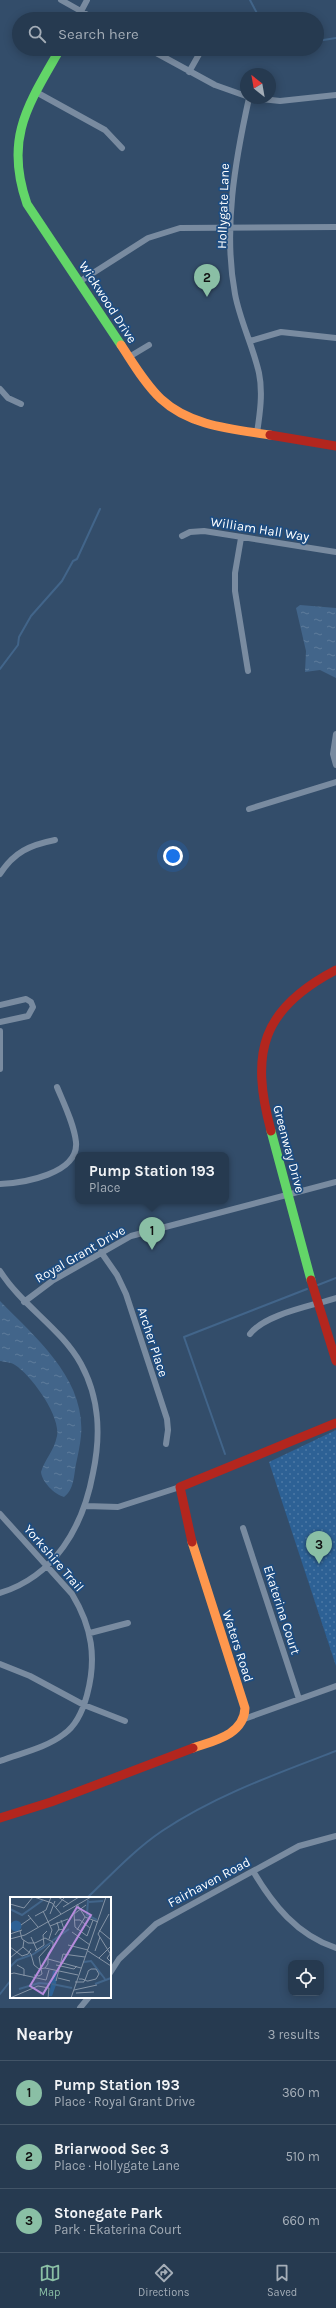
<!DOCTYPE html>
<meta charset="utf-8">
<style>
body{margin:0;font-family:Karla,sans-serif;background:#2e4157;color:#f1f3f6}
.controls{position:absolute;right:12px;bottom:12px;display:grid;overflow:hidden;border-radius:8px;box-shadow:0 2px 10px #0003}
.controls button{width:36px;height:36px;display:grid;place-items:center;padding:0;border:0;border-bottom:1px solid #425467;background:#263a50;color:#f1f3f6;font:20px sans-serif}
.compass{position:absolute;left:240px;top:68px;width:36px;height:36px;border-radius:50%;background:#263a50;box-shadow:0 2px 10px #0003;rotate:329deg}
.you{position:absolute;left:173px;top:856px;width:14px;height:14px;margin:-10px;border:3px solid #fff;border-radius:50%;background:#1a73e8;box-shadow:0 0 0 6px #1a73e833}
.badge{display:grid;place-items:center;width:26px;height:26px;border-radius:50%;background:#8abfa5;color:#111;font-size:13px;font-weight:700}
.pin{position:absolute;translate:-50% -33px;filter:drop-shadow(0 1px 2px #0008)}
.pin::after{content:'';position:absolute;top:21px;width:14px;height:12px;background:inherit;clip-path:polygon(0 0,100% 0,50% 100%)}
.popup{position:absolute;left:75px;top:1152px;width:154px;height:52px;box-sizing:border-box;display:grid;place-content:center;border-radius:8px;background:#263a50;filter:drop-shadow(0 1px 3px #0005);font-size:13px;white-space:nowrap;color:#a4adb7}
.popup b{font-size:15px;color:#f1f3f6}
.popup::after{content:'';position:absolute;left:50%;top:100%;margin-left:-8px;border:8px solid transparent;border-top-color:#263a50}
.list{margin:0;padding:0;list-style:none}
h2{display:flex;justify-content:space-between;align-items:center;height:52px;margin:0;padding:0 16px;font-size:17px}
h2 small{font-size:13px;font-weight:400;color:#a4adb7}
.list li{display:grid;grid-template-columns:26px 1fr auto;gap:12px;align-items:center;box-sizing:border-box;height:64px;padding:0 16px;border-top:1px solid #425467}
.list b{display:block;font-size:15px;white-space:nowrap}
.list p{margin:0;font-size:13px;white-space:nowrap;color:#a4adb7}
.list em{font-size:13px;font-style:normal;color:#a4adb7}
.icon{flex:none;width:22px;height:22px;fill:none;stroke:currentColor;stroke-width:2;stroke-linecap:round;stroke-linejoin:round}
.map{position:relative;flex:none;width:336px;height:2008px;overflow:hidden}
.search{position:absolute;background:#263a50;box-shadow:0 2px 10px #0003;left:12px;right:12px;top:12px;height:44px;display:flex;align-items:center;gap:10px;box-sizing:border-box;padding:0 14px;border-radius:22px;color:#a4adb7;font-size:15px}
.sheet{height:244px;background:#263a50}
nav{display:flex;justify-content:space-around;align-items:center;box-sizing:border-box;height:56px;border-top:1px solid #425467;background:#263a50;font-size:11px;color:#a4adb7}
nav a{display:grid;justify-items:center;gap:2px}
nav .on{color:#8abfa5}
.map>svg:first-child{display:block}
.park{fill:url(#park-dots)}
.water{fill:url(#water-ripples)}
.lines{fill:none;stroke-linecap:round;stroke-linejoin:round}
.stream{stroke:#42658a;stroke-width:2}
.street{stroke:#798ba0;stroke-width:6}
.fast{stroke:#63d668;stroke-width:9}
.slow{stroke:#ff974d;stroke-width:9}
.jam{stroke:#b3261e;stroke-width:9}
.labels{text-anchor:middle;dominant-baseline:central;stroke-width:3.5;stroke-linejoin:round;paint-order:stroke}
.street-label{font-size:13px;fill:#fff;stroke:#1d4c80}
.inset-river{fill:none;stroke:#42658a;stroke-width:2}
.inset-road{fill:none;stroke:#8594a6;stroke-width:1}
.view{fill:#b68bdc;fill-opacity:0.15;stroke:#b68bdc;stroke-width:2}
.inset-edge{fill:none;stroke:#fff;stroke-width:2}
</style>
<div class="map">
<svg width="336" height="2008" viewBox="0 0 336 2008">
<defs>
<pattern id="park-dots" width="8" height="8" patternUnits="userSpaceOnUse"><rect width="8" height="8" fill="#2d6195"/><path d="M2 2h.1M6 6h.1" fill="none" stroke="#4c79a5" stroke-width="1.8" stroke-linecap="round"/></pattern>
<pattern id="water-ripples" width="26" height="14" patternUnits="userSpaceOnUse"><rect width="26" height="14" fill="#42658a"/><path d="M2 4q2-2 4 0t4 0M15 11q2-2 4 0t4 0" fill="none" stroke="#5e7c9c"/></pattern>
</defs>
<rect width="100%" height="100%" fill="#334d6a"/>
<path class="park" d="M336,1430V1666L269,1462Z"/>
<path class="water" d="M300,605L336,608V678L320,670L305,672L306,651L296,608Z
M0,1301C36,1338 86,1379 81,1436C80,1445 78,1455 76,1464C74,1475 74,1490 64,1497C54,1494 42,1482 41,1472C45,1459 54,1451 57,1436C61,1416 31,1375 15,1365C11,1362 5,1362 0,1361Z"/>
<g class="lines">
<path class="stream" d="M250,0L260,19
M317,41L336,38
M0,669L18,645L19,637L31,616L62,581L73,561L77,559L100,509
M318,1285L336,1278
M225,1454L184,1337L307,1289
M87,1898C111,1875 134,1850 162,1831C216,1795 276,1774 336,1751
M0,1994L11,1980"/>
<path class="street" d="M61,0L95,19
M77,19L87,0
M149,49L215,85L246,96
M189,72L202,49
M36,92L105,130L122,148
M249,98C235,161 223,230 235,294C240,321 253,346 259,373C263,392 260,413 257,433
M253,98L280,101L336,95
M79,282L148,238L180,228L336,227
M250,341L281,332L336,338
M129,357L149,345
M0,389L8,398L21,404
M182,536L190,532L204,531L336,552
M241,538L235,573V591L248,671
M336,734L333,754L336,765
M249,809L336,782
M0,874C14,852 30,845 55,840
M0,1005L26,999L31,1002L33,1007L28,1016L0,1022
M0,1031V1069
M0,1184C23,1183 79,1174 76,1142C74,1124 64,1104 57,1087
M101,1252L117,1275L126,1294L167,1419L168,1430L166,1444
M0,1271C22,1306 61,1328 81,1364C100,1399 101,1435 93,1473C83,1527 55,1576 0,1593
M24,1302L52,1281L131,1236L336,1182
M250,1334C265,1314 312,1306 336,1298
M86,1506L118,1507L180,1487
M0,1514L72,1594C92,1627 97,1658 87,1695C83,1710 77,1725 64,1734C46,1748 21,1753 0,1761
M243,1528L299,1699
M90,1633L128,1623
M0,1664L30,1676L84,1705L125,1721
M244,1719L336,1686
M253,1871C273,1905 297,1935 336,1948
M110,1973L119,1959L156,1924L299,1846L336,1836
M80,2008L89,1997"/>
<path class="fast" d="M60,49C28,105 4,138 27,204L121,345
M271,1131L311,1280"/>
<path class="slow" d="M121,345C133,363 145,384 161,399C190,426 232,429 270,435
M192,1542L245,1708C244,1735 213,1741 193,1748"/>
<path class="jam" d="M270,435L336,446
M271,1131C250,1053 261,1009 336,970
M311,1280L336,1361
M192,1542L180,1487L336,1423
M0,1818L51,1802L193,1748"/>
</g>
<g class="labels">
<g class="street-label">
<text transform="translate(223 206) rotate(-88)">Hollygate Lane</text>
<text transform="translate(108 302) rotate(57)">Wickwood Drive</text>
<text transform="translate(260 529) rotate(9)">William Hall Way</text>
<text transform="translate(289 1149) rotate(75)">Greenway Drive</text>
<text transform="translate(80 1254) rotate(-30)">Royal Grant Drive</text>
<text transform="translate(153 1342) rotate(72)">Archer Place</text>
<text transform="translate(54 1558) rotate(49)">Yorkshire Trail</text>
<text transform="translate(282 1610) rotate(72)">Ekaterina Court</text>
<text transform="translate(238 1646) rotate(72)">Waters Road</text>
<text transform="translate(209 1882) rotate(-28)">Fairhaven Road</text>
</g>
</g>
<g transform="translate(10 1897)">
<rect width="101" height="101" fill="#334d6a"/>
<path d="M0.5 29a5.5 5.5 0 1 1 11 0a5.5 5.5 0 1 1-11 0ZM43,74H47L46,88L42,99H39Z" fill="#2d6195"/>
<path class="inset-river" d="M78,3L77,18L87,23M79,5L93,4M0,12L12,18L33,3M42,44L59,32M22,58L42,45M74,65L81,64L95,82M0,70L7,63L21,58M42,87L62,91M85,87L101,81M9,92L29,86L40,87"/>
<path class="inset-road" d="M24,0L42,6L51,17M48,0L59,7M0,7L14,11L23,0M67,7L75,20L88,25M76,8L64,17L65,30L77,39L83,23M46,10L54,1M53,10L69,0M33,14L42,33L39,42M40,17L45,4M99,17L88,37L101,58M18,18L28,30M25,19L36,13L41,0M64,23H70L80,31M11,28L21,21M40,29L58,22M48,33L54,32L51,23M67,33L75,20M89,33L101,43M10,34L12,42L18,46H25L35,41L43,45V49L38,57V67L35,71L29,72L24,68L21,57L13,50L14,43M62,35L80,48M0,37L12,33M45,38L49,32L47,25M21,40L27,53M0,42L15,38L81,0M58,48L78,53M0,50L12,59L18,57L21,52M25,54L34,48L33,38L37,34M78,54L101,69M85,54L90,40M101,56L97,61L101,65M0,61L13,50M89,61L101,49M38,62L71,71M7,68L14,72V79M46,68L64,72L67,69M35,71L68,78M0,77L4,76L36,83L39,73M24,78L29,79L32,77L29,60L40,48M48,81L60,84M46,84L53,57L75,60M65,85H74V84L75,83L78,75V74L81,72H86L89,77L86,82L78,84H77L75,83L72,82H69M64,93L87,88M66,96L84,95M0,101L28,89L39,91L38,101M61,101L96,0"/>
<path class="view" d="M67,10L81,18L33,97L20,89Z"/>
<rect width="101" height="101" class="inset-edge"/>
</g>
</svg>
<div class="controls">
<button><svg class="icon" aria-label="locate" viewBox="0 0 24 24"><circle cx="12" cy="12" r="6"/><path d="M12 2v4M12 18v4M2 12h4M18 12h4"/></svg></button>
</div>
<svg class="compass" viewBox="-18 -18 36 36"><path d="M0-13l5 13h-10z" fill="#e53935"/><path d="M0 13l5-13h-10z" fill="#a4adb7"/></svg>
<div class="you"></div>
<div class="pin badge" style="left:152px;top:1250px">1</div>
<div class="popup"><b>Pump Station 193</b>Place</div>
<div class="pin badge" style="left:207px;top:297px">2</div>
<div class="pin badge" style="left:319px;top:1564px">3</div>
<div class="search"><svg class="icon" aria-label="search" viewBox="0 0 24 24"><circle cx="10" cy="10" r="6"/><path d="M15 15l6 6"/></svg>Search here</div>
</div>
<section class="sheet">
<h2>Nearby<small>3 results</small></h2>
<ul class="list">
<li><span class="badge">1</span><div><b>Pump Station 193</b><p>Place · Royal Grant Drive</p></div><em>360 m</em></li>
<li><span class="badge">2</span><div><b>Briarwood Sec 3</b><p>Place · Hollygate Lane</p></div><em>510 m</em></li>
<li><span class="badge">3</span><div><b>Stonegate Park</b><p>Park · Ekaterina Court</p></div><em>660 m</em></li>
</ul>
</section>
<nav>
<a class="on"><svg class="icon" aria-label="map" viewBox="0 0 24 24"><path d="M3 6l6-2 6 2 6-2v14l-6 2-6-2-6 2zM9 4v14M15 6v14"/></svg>Map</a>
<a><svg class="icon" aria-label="directions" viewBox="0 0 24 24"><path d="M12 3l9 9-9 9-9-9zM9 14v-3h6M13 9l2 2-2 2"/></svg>Directions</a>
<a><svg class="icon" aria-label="saved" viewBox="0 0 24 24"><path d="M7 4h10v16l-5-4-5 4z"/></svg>Saved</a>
</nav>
